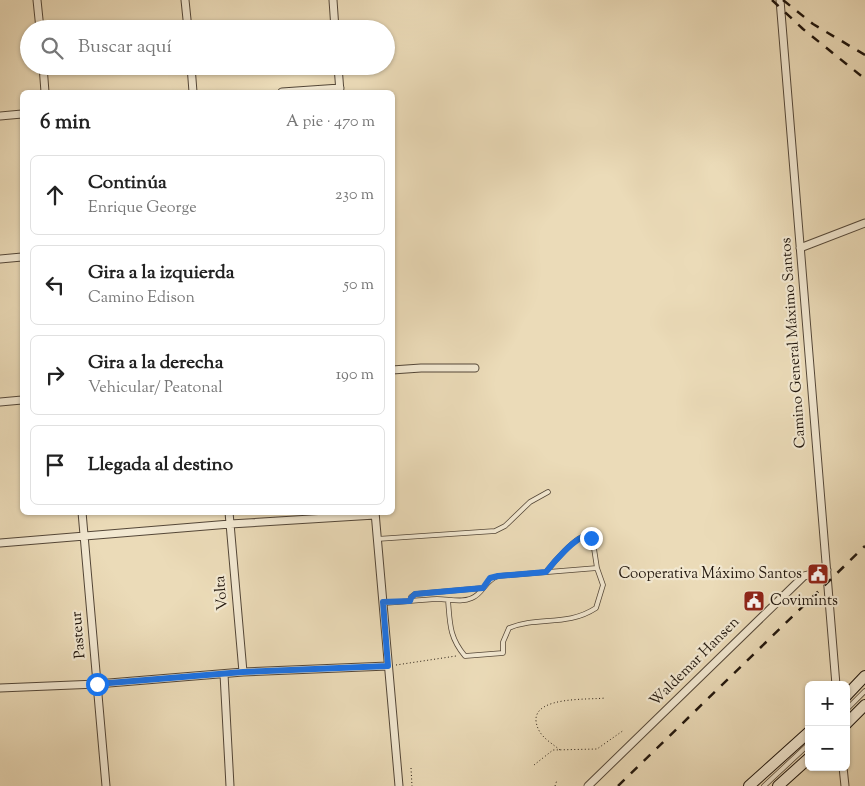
<!DOCTYPE html>
<html lang="es">
<meta charset="utf-8">
<style>
body{margin:0;font-family:"Sorts Mill Goudy",serif;background:#f6f6f6;color:#222}
.controls{position:absolute;right:15px;bottom:15px;display:grid;overflow:hidden;border-radius:8px;box-shadow:0 1px 4px #0004}
.controls button{width:45px;height:45px;display:grid;place-items:center;padding:0;border:0;border-bottom:1px solid #e0e0e0;background:#fff;color:#222;font:25px sans-serif}
.stop{position:absolute;width:15px;height:15px;margin:-11px;border:4px solid #1a73e8;border-radius:50%;background:#fff}
.stop.end{background:#1a73e8;border-color:#fff;box-shadow:0 1px 5px #0008}
.list{margin:0;padding:0;list-style:none}
h2{display:flex;justify-content:space-between;align-items:center;height:65px;margin:0;padding:0 20px;font-size:21px}
h2 small{font-size:16px;font-weight:400;color:#767676}
.list li{display:grid;grid-template-columns:32px 1fr auto;gap:15px;align-items:center;box-sizing:border-box;height:80px;margin:0 10px 10px;padding:0 10px;border:1px solid #e0e0e0;border-radius:8px}
.list b{display:block;font-size:19px;white-space:nowrap}
.list p{margin:0;font-size:16px;white-space:nowrap;color:#767676}
.list em{font-size:16px;font-style:normal;color:#767676}
.icon{flex:none;width:28px;height:28px;fill:none;stroke:currentColor;stroke-width:2;stroke-linecap:round;stroke-linejoin:round}
.map{position:relative;flex:none;width:865px;height:786px;overflow:hidden}
.search{position:absolute;background:#fff;box-shadow:0 1px 4px #0004;left:20px;top:20px;width:375px;height:55px;display:flex;align-items:center;gap:12px;box-sizing:border-box;padding:0 18px;border-radius:28px;color:#767676;font-size:19px}
.panel{position:absolute;background:#fff;box-shadow:0 1px 4px #0004;left:20px;top:90px;width:375px;height:425px;border-radius:8px}
.map>svg:first-child{display:block}
.lines{fill:none;stroke-linecap:round;stroke-linejoin:round}
.service-casing{stroke:#544738;stroke-width:5.5}
.minor-casing{stroke:#544738;stroke-width:9}
.secondary-casing{stroke:#21160d;stroke-width:12}
.path{stroke:#21160d;stroke-width:1;stroke-dasharray:1 2.5;stroke-linecap:butt}
.service{stroke:#f2e8d1;stroke-width:4}
.minor{stroke:#f2e8d1;stroke-width:7}
.secondary{stroke:#f2e8d1;stroke-width:10}
.rail{stroke:#21160d;stroke-width:2.5;stroke-dasharray:9 9;stroke-linecap:butt}
.route{stroke:#1a73e8;stroke-width:6}
.labels{text-anchor:middle;dominant-baseline:central;stroke-width:4.5;stroke-linejoin:round;paint-order:stroke}
.street-label{font-size:15px;fill:#21160d;stroke:#f2e8d1}
.poi-label{font-size:15px;fill:#21160d;stroke:#f2e8d1;text-anchor:end}
</style>
<div class="map">
<svg width="865" height="786" viewBox="0 0 865 786">
<rect width="100%" height="100%" fill="#ebdbb8"/>
<filter id="stains"><feTurbulence type="fractalNoise" baseFrequency=".004" numOctaves="4"/><feColorMatrix values="0 0 0 0 .2 0 0 0 0 .09 0 0 0 0 .02 0 0 0 .5 -.17"/></filter>
<radialGradient id="worn" r=".72"><stop offset=".6" stop-color="#630" stop-opacity="0"/><stop offset="1" stop-color="#630" stop-opacity=".3"/></radialGradient>
<g class="lines">
<g class="service-casing">
<path id="service" d="M377,539L495,531L505,526L530,502L548,492
M448,600C450,623 449,637 465,656L503,653V642L509,628C538,616 567,627 596,608L603,585L597,568
M410,601L411,597L415,594L483,588
M383,603C401,602 419,600 437,599C449,599 461,603 472,598C484,593 484,581 498,576L597,568L593,542L587,535C576,536 553,563 546,572
M846,710L865,691
M764,786L809,744"/>
</g>
<g class="minor-casing">
<path id="minor" d="M37,0L40,29
M185,0L188,29
M333,0L335,29
M780,0L836,685
M43,66L45,92
M191,66L193,92
M338,66L340,92
M282,92L340,88
M0,116L22,114
M800,248L865,223
M0,259L22,257
M392,370L421,368H475
M0,402L22,400
M82,512L106,786
M229,512L243,672
M375,512L399,786
M0,543L230,524L375,515
M224,674L230,786
M0,688L97,684L243,672L388,666
M843,767L845,786
M588,786L804,576L827,570"/>
</g>
<g class="secondary-casing">
<path id="secondary" d="M846,696L865,676
M846,724L865,705
M749,786L809,732
M778,786L809,758"/>
</g>
<path class="path" d="M396,665L456,656
M560,750C549,741 538,736 536,721C534,696 589,700 605,698
M534,765L553,750L597,749L624,730
M411,768L412,786
M555,786L557,780"/>
<use href="#service" class="service"/>
<use href="#minor" class="minor"/>
<use href="#secondary" class="secondary"/>
<path class="rail" d="M772,0L803,29L865,79
M783,0L813,24L865,55
M618,786L865,546"/>
</g>
<g class="lines">
<path class="route" d="M97,684L243,672L388,666L383,602L410,601L411,598L415,594L483,588L490,578L498,576L546,572C553,563 576,536 587,536L591,538"/>
</g>
<defs>
<g id="civic-square" transform="scale(1.125)"><rect x="-9" y="-9" width="18" height="18" rx="4" fill="#8f2418" stroke="#f2e8d1"/><path d="M-.6-6.5H3V-4.5H.6V-3L4-1V1h2V6H-6V1h2V-1L-.6-3ZM-1.2 2.5V6h2.4V2.5Z" fill="#fff"/></g>
</defs>
<g fill-rule="evenodd">
<use href="#civic-square" x="818" y="574"/>
<use href="#civic-square" x="754" y="601"/>
</g>
<g class="labels">
<g class="street-label">
<text transform="translate(794 343) rotate(-94)">Camino General Máximo Santos</text>
<text transform="translate(222 593) rotate(-95)">Volta</text>
<text transform="translate(79 635) rotate(-95)">Pasteur</text>
<text transform="translate(695 662) rotate(-45)">Waldemar Hansen</text>
</g>
<g class="poi-label">
<text x="802" y="574">Cooperativa Máximo Santos</text>
<text x="770" y="601" text-anchor="start">Covimints</text>
</g>
</g>
<rect width="100%" height="100%" filter="url(#stains)"/>
<rect width="100%" height="100%" fill="url(#worn)"/>
</svg>
<div class="controls">
<button>+</button>
<button>−</button>
</div>
<div class="stop" style="left:97px;top:684px"></div>
<div class="stop end" style="left:591px;top:538px"></div>
<div class="search"><svg class="icon" aria-label="search" viewBox="0 0 24 24"><circle cx="10" cy="10" r="6"/><path d="M15 15l6 6"/></svg>Buscar aquí</div>
<section class="panel">
<h2>6 min<small>A pie · 470 m</small></h2>
<ul class="list">
<li><svg class="icon" aria-label="ahead" viewBox="0 0 24 24"><path d="M12 20V5M6 11l6-6 6 6"/></svg><div><b>Continúa</b><p>Enrique George</p></div><em>230 m</em></li>
<li><svg class="icon" aria-label="left" viewBox="0 0 24 24"><path d="M17 20v-9H6M10 6l-5 5 5 5"/></svg><div><b>Gira a la izquierda</b><p>Camino Edison</p></div><em>50 m</em></li>
<li><svg class="icon" aria-label="right" viewBox="0 0 24 24"><path d="M7 20v-9h11M14 6l5 5-5 5"/></svg><div><b>Gira a la derecha</b><p>Vehicular/ Peatonal</p></div><em>190 m</em></li>
<li><svg class="icon" aria-label="arrive" viewBox="0 0 24 24"><path d="M6 21V4h12l-3 4 3 4H6"/></svg><div><b>Llegada al destino</b></div></li>
</ul>
</section>
</div>
